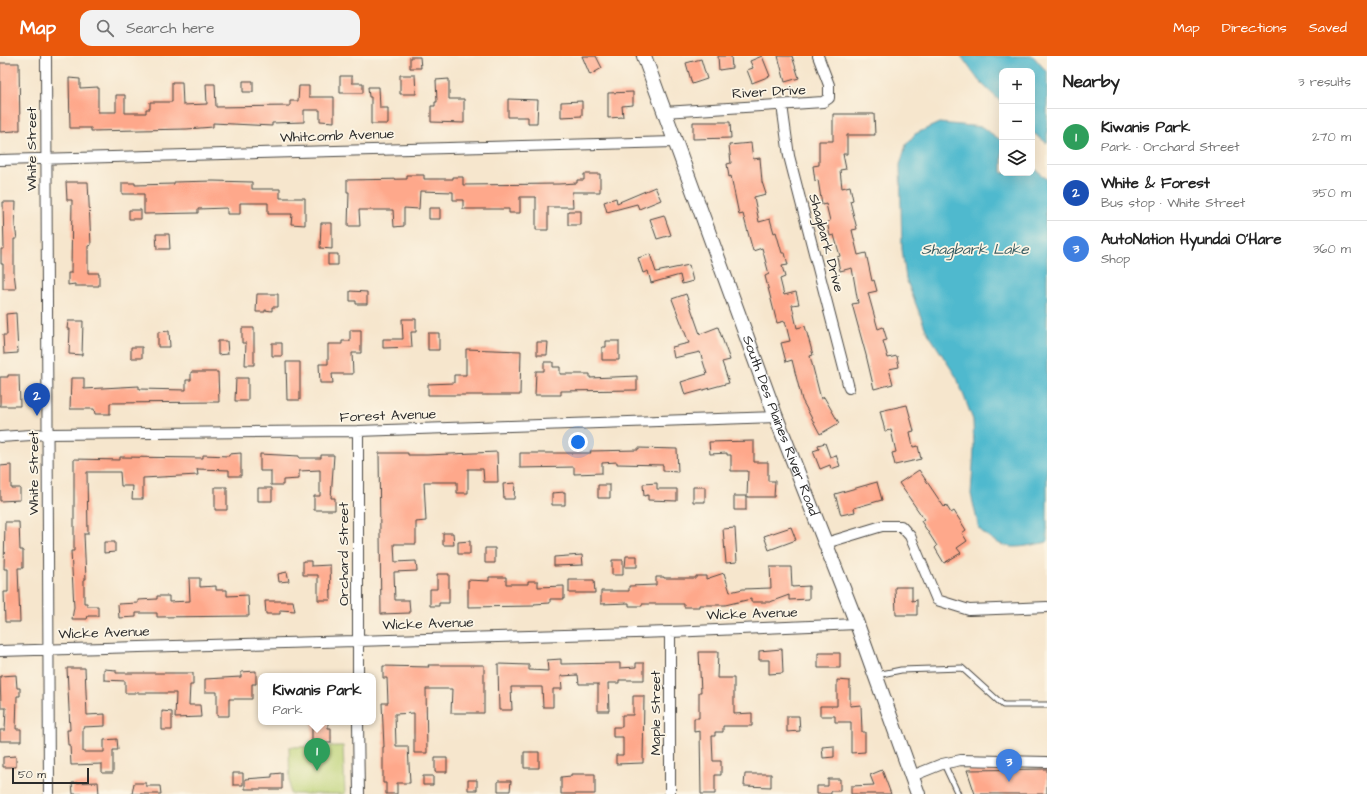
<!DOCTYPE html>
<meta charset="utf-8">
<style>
body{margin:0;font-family:"Architects Daughter",sans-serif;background:#f2f2f2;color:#222}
.controls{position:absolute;right:12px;top:12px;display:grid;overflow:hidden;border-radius:8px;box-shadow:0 4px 16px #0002}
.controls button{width:36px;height:36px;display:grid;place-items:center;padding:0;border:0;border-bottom:1px solid #e0e0e0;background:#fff;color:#222;font:20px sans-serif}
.scale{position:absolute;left:12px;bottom:10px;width:77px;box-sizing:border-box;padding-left:4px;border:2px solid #2b2b2b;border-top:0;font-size:11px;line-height:14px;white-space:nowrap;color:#2b2b2b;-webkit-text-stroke:3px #fcf5e5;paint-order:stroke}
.you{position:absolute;left:578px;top:386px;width:14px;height:14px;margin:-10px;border:3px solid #fff;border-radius:50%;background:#1a73e8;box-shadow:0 0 0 6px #1a73e833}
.badge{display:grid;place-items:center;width:26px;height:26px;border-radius:50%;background:#ea580c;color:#fff;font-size:13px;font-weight:700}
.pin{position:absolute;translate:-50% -33px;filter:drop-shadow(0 1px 2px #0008)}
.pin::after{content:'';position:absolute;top:21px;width:14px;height:12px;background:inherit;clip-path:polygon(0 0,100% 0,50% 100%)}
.popup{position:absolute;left:258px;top:617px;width:118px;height:52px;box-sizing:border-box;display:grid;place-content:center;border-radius:8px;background:#fff;filter:drop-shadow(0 1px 3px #0005);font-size:13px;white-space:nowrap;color:#767676}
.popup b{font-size:15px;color:#222}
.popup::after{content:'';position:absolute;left:50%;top:100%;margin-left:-8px;border:8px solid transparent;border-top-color:#fff}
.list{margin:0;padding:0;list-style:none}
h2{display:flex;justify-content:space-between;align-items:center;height:52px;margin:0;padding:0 16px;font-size:17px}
h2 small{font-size:13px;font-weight:400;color:#767676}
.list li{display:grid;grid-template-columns:26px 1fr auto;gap:12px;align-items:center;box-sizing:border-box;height:56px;padding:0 16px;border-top:1px solid #e0e0e0}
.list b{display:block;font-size:15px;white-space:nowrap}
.list p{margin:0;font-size:13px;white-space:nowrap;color:#767676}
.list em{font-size:13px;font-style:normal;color:#767676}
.icon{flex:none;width:22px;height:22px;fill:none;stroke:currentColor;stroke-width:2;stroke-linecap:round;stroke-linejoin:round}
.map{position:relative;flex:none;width:1047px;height:738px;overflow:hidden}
header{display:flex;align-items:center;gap:24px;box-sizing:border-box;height:56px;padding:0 20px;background:#ea580c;color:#fff}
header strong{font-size:19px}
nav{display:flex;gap:22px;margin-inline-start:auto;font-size:14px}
.search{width:280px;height:36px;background:#f2f2f2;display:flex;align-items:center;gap:10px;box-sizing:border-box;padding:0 14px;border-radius:12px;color:#767676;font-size:15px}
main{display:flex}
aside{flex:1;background:#fff}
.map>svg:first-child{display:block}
.green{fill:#bbd276;stroke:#737e50}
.water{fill:#50b9ce;stroke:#3e727c}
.building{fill:#fea88b}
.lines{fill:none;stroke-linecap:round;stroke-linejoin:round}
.lane-casing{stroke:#494743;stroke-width:7}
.street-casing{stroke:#494743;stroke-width:12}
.secondary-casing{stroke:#494743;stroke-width:16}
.lane{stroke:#fff;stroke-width:5}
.street{stroke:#fff;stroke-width:10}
.secondary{stroke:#fff;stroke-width:14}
.labels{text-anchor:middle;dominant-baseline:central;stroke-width:3.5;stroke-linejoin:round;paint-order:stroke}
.street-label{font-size:14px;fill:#2b2b2b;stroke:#fcf5e5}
.water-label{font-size:15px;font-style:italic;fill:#385d64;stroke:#fcf5e5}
</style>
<header>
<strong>Map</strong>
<div class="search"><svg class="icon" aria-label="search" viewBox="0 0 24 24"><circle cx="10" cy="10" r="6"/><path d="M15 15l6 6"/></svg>Search here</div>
<nav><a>Map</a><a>Directions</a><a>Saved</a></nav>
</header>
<main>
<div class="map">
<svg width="1047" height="738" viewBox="0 0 1047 738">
<rect width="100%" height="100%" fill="#fcf5e5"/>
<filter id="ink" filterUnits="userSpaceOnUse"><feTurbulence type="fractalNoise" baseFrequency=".025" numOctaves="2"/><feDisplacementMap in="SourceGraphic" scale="8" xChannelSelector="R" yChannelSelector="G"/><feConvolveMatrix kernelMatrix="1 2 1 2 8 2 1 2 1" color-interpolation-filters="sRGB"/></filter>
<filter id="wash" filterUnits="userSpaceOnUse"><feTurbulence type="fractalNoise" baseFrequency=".012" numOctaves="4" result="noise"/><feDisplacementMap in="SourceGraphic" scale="16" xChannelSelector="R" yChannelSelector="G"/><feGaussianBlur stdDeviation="0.9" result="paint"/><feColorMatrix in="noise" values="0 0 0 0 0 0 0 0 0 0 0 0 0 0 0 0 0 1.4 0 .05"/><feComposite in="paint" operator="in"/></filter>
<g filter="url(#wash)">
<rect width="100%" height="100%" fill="#f6e6cd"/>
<path class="green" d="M343,690L345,738H290L289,691Z"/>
<path class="water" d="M961,0H1033L1047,16V87L1032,76V15H1002V47L979,25Z
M939,67L982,71L1002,85V117H1032V110L1047,123L1045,177L1047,183V486L1043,487C1011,493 1004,495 979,473L971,438L974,394L973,364L957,322L926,274L906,223L902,193L900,109L906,89L915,78Z"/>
<g id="blocks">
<path class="building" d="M582,0H596L602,12L590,19Z
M718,0H731L732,12L719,14Z
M762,0L770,20L752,27L747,14L753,12L750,5Z
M778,0H792L799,22L785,26Z
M410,1H420L421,12H410Z
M701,3L707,23L692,28L686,7Z
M0,7H19L20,74H15V75L0,76Z
M400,19H415L416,38H400Z
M340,20H352V27H363V37H340Z
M69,22L80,23V32L98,31V56H116V39H125V57H146V53H150V46H172V26H182L183,49L207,48L206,28H215L216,51L290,50V45H298L299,30H309V41H334V66L320,65V54H304V66L272,67V70L213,67V71L187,73L91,75V72H70Z
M449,23V43H464V67L431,66V50H435V46H437L436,24Z
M243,25H253V36H243Z
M368,31H379L380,52H388V68H371V41H369Z
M633,36V49L622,50L623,61L608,62V37Z
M508,43L538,44L537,67H528V61H508Z
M582,45V60L561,61V46Z
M833,58H874L875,79H847V98H843L846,113L840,114L842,132L850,130L853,144L850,145L857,173L852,174L858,199L866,197L872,225L874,224L877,235L868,237L878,273L883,271L887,284L883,285L888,302L897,300L899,311L889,313L893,328L874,333L866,299L852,248L858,247L852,212L840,215L837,201L840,200L834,179L830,180L827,166L830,165L826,148L822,149L818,124L815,125L813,110L819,109V85H833Z
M693,66H730L731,82L693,83Z
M751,87L753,103L760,102L762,126L766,138L754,141L759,166L770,163L774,177L776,176L782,197H785L788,209L782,210L785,221L780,223L784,239L796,236L799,248L792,249L797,272L805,270L813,299L810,300L821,343L824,341L839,367L820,378L802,344L792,304L786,306L781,287L790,285L785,265L777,267L765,220L769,218L762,192L753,195L743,158L739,159L731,120L729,121L727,108L731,107L729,89Z
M584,118H600V136H572L573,151H548V174H536V141H520V157H509V153H463V144H453V136L420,135L419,153L404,152V170L394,171L393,154H359L360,170H348L349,136H347V124L407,123V119H424V123H453V121H463V129L559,128L577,127V124H584Z
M213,125L252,126V133H280V142H305V169L291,168L292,158H268V147H240V158H227V152L198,153V157L144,158V138H122V127H135V129L174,128V126Z
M66,126H88L91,189L88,190V217H99V230H75V228L68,229V217H71L72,144H67Z
M655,131L661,144L639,153L637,148L607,156L604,146L616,142L617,147Z
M3,146H16L15,170L17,183H14V217L16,233H3V208H1V193H4Z
M429,152H440V163H429Z
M129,154H141V163H129Z
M568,155H581V169H568Z
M664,159L671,179L657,183L650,163Z
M321,167H332V193L320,192Z
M156,178H169L170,193H157Z
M328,198H338V209H328Z
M650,198L656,216L689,209L693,225L682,228L680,219L651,227L648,215L643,217L638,202Z
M350,235L367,236V248H356V245H350Z
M257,238H278V251H272V255L265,254V256H256Z
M686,238L700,278L718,271L730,304L722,306L729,327L685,339L681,326L707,318L700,296L674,302L672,291L689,287L672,243Z
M16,257L18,297L4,298L3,279H7L6,258Z
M402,263H416V276H411L412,291L383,292V283H403Z
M68,265H83L82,299L69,298L70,273H67Z
M242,272H254V309H245L246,287H242Z
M350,274H361V297H352L353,318H332L333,327H320L319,308H328V288H342V285H350Z
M169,275L170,291H158V276Z
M428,277H439V294H428Z
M218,285H227L228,298L218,299Z
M606,285H619V304H602V291H606Z
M537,286H548L547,299H537Z
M272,287H282V300H272Z
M131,291H142V302H131Z
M466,293L521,295L520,339H428V328L454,327V319H466Z
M286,306H300V344H287Z
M544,306H553V311H560V318H590V322L637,320V334L561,335V339H535L536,315H544Z
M191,316H218L219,346L110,347V358H95L94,353H70L71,322H84V333L139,330V333L186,334V324H191Z
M8,319H19L20,350H0V321H8Z
M236,322H248V345H235Z
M907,349L914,375L910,376L913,391L918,390L921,403L895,409L892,397L896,396L891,374L885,375L880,355Z
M754,385V406H768V425H775L774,441H747L748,415H731V399H727V397L710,398L709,386Z
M825,387L830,401L836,399L840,410L831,413L830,409L820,413L813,395L819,393L818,389Z
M638,392L677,393L678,416L663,415V409L617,408V406L602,407V417L574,418V411L520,412V397H591L590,395L638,394Z
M497,396L498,426H484L483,413H468V437H457V426H424L426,465L416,466V488H394L395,506L416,505L417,515L394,516L395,544H409L410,557L381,558L379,397H408V399H427Z
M241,397V420H229V414L197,413L198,419L143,422V443H132L133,430H121L120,416H87L88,478H84L86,523H84V547H87V550H98V560H88L87,563H72L74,551L71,495H74V403L120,404V401L203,402V399L229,400V398Z
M260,398L299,400V402H321V399H334L331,442H335V454H314V440H320V414L299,415V423L283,424V429H271V415H260Z
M11,409V432H20V444L0,445V410Z
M919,414L944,451L946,449L951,457L954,455L966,474L962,477L967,485L957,492L961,497L944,507L935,492L937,490L921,465L924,463L899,427Z
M877,426L882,444L854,452L855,456L841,459L835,438Z
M515,427L514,443H504L503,428Z
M657,427V433H677V445L648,444V439L644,440L643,428Z
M598,429H610V442H598Z
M215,431H227V454H215Z
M693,431H705V446H693Z
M258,432H272V445H258Z
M565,436V449H552V437Z
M734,440H746V454H734Z
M5,466H19L20,494H23V512H18L20,566H5L4,536H8V513H4Z
M791,471L796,484L769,494L764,480Z
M735,472L737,506L726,507L723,473Z
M443,477H453L454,489H443Z
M470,485V498H458V486Z
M104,486H115V496L104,497Z
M485,492H495V507H485Z
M582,499L583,509L554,510V501Z
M626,500H637V511H625Z
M612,504H623V519H612Z
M303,505H311V510L330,509L331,544H318V519H303Z
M770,511H791L792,531L809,530V543L789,544V539L770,546H751V543L725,549H699V551H684V548H642V550H629V547L601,548V535H629V530L656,529V521H664V522H696V520H706V523L724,517L730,536L743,533L771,532Z
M287,516L289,525L279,526L278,518Z
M437,518H449V547H439V550H430V533H437Z
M489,521H506V528H528V525H538V531L564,530V543H550V547L534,548V550L468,551V524L489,525Z
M189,522H200V531L216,530V534H227V540L248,539L249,560L157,561V557H136V561L119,562L118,548L138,547V544L157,543V540H169V546L190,545Z
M569,524H594L595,537H569Z
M895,531H912V545L917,544V559H896Z
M265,545H293L295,555L280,554V558H266Z
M782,593L783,617L769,618V604H759V595Z
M699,596H718L717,622H734V658L752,657V670H723V676H715V680H712L713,705H721V719H715V738H701L700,675L694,676V662H699V636H701Z
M818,597H840V612H818Z
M561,603V608L620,607V612L636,611V607H644V624H619V627H608L609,655H598V628H579L578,619L561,620L562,633H553V651H543L542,631H511L512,654H499L498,608L529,609V614L548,615L547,604Z
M428,609H484V657H451L452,633H426L427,697H414V657L395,658L396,690H408L410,727H397V738H386V727H383V691H384L382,647H388L387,622H383V610L429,611Z
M67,612H85L87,659L105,658V670L83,671V696H104V684L117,683L118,694H113V717H102V708L71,709L70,689H68L67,674H70Z
M104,613L116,614V617H193V629H190L189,649H200L201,661L175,662L176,637H125V625L104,624Z
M256,615V628H252V643H229V660H217V636H205V623L241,621V616Z
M16,619L17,632H20V640H17L16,673H21V685H0V674H5L6,652H1L0,620Z
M837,624L850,625V650L861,649L862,676H865V696L851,697V666H835V660H820V650H837Z
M633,640H644L643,707L616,708V699H623V681H613V671H622V659H633Z
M162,655L172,656V674H162Z
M787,660H799L800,675L787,676Z
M312,666H328V672H331V687H312Z
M834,690V701L823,702L822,691Z
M524,696H539V712H524Z
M16,700V711H3V701Z
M435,702H447V716H435Z
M1047,713V738H975L967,714Z
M882,714L891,738H851V730L874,729L870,719Z
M233,717H243V729H233Z
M282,717V733H245V723L272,721V718Z
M571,718H595V738H561V721L571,720Z
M745,718H771V731L744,730Z
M423,720H433V729H423Z
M828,723H840V735H831V738H817V730H828Z
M468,724H477V734H468Z
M498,725H511L510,735H498Z
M98,726L99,738H73L72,727Z
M134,727H146V730H160L161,738H132Z"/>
</g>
</g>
<g filter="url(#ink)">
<use href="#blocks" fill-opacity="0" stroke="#494743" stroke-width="1"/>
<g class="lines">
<g class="lane-casing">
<path id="lane" d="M877,619L901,614L962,612L1003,649H1047
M944,708L958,738"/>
</g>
<g class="street-casing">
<path id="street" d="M46,0L49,738
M782,49L789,100L849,332
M664,56L823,46L829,42V29L818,0
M0,104L675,86
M358,375V620
M0,381L47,378L358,375L776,361
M826,487L882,470H901L910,480L937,544L969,554L1047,551
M670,576V738
M0,595L670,576L857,568
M358,666L359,738
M912,720L942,708L961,704L1047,706"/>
</g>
<g class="secondary-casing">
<g id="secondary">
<path id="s1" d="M644,0L776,361L857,568L918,738"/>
</g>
</g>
<use href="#lane" class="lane"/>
<use href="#street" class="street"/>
<use href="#secondary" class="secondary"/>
</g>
</g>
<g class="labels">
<g class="street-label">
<text transform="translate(769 36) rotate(-3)">River Drive</text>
<text transform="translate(337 80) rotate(-2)">Whitcomb Avenue</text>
<text transform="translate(32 93) rotate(-90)">White Street</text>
<text transform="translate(826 187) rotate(75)">Shagbark Drive</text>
<text transform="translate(388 360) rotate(-2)">Forest Avenue</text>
<text stroke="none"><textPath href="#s1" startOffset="394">South Des Plaines River Road</textPath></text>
<text transform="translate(34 417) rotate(-90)">White Street</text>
<text transform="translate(344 498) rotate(-90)">Orchard Street</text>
<text transform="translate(752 558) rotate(-2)">Wicke Avenue</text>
<text transform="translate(428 568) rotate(-2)">Wicke Avenue</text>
<text transform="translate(104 577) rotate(-2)">Wicke Avenue</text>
<text transform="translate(656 657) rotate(-90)">Maple Street</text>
</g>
<g class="water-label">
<text x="975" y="193">Shagbark Lake</text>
</g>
</g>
</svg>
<div class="controls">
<button>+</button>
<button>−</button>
<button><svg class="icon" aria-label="layers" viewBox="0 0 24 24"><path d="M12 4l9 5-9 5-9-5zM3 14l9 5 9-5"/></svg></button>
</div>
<div class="scale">50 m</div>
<div class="you"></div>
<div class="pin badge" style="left:317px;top:715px;background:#2e9e5b">1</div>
<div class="popup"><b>Kiwanis Park</b>Park</div>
<div class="pin badge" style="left:37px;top:360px;background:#1a4fb4">2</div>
<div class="pin badge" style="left:1009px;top:726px;background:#3f7fe0">3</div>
</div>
<aside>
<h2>Nearby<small>3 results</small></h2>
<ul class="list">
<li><span class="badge" style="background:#2e9e5b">1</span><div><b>Kiwanis Park</b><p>Park · Orchard Street</p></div><em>270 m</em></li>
<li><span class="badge" style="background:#1a4fb4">2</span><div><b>White &amp; Forest</b><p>Bus stop · White Street</p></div><em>350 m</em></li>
<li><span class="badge" style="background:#3f7fe0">3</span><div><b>AutoNation Hyundai O'Hare</b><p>Shop</p></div><em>360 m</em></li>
</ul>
</aside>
</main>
